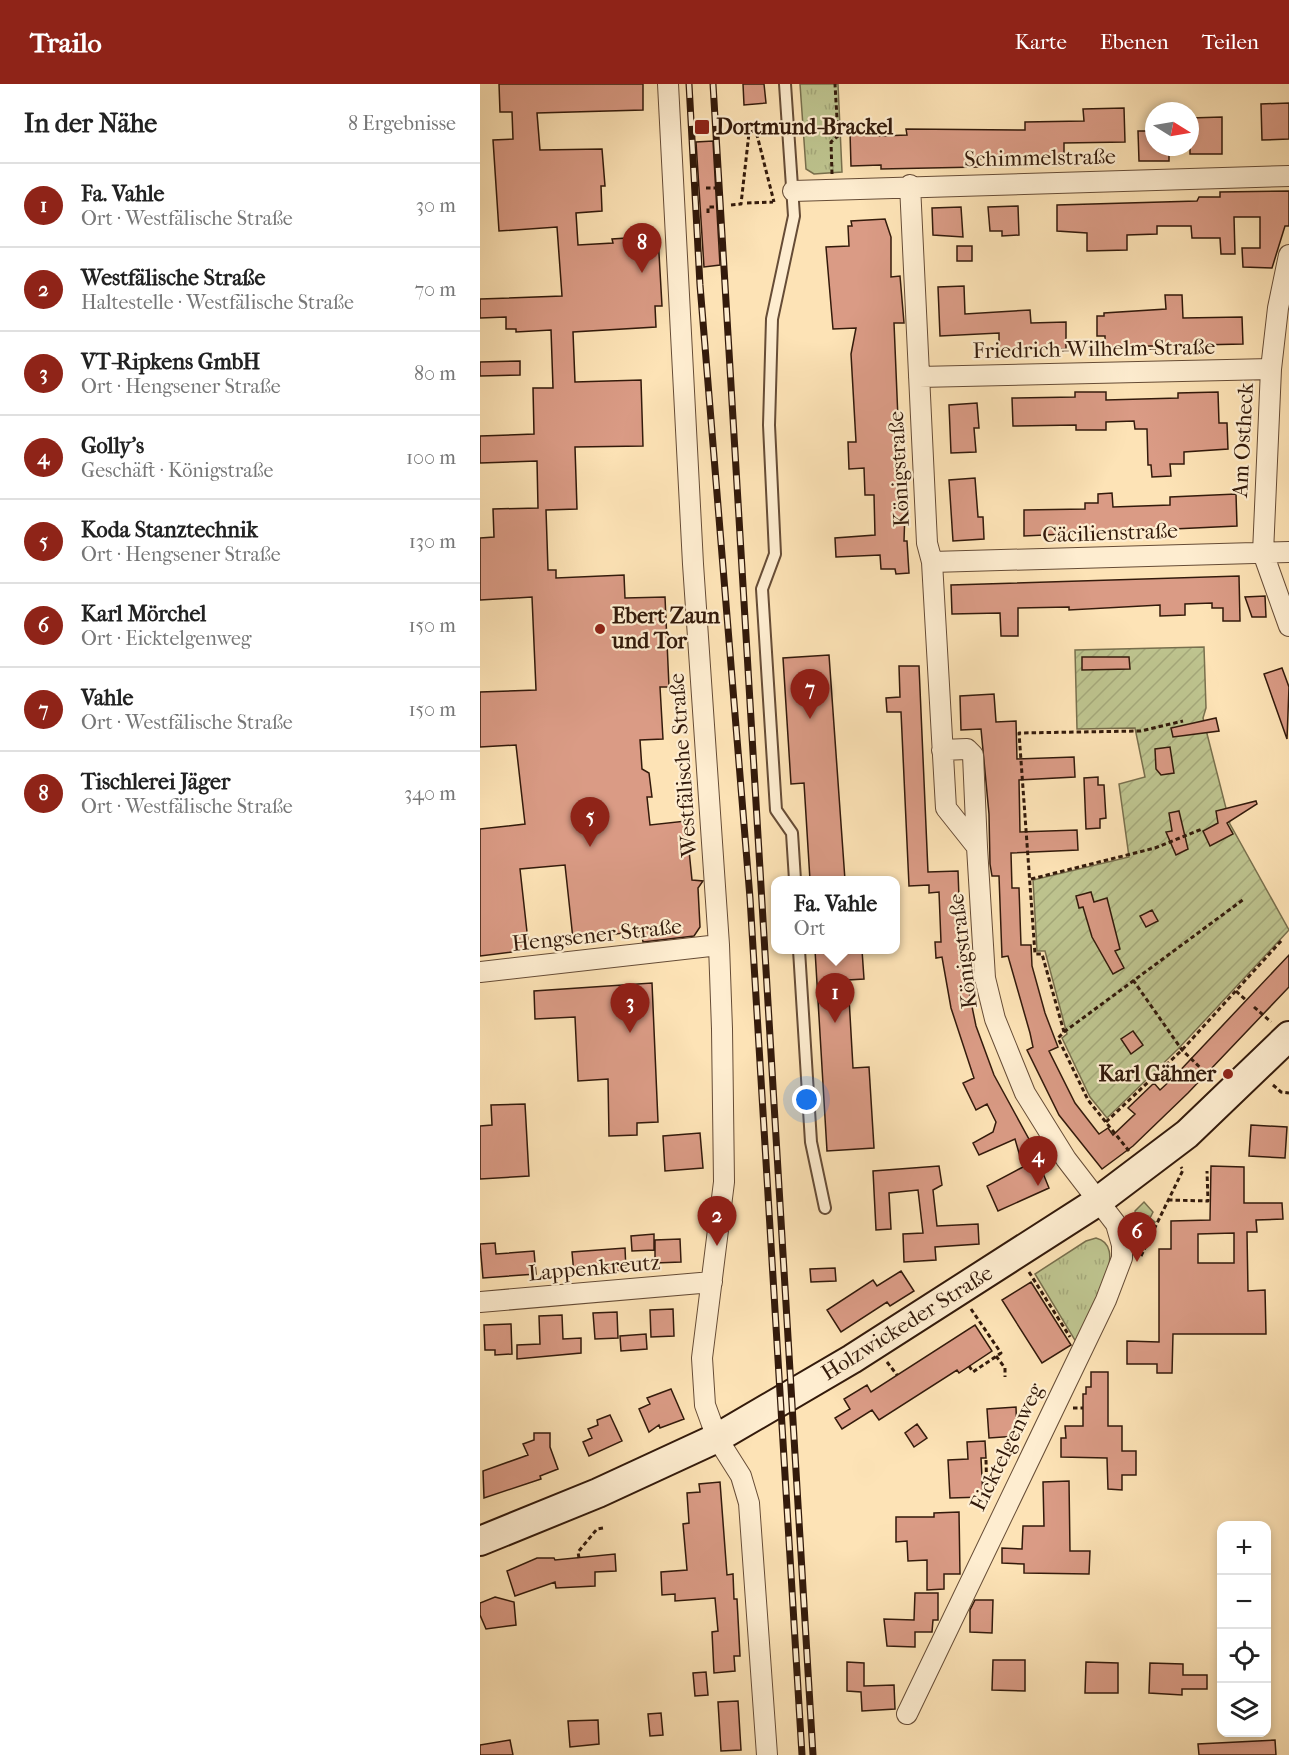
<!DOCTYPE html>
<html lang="de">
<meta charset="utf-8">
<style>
body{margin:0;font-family:"IM FELL French Canon",serif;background:#f2f2f2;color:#222}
.controls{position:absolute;right:18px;bottom:18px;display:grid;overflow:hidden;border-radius:12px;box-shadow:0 3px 9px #0003}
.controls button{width:54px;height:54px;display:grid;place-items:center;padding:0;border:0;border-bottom:2px solid #e0e0e0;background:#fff;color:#222;font:30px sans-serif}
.compass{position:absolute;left:665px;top:18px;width:54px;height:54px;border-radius:50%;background:#fff;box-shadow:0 3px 9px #0003;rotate:101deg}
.you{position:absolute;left:327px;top:1016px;width:21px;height:21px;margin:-15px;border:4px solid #fff;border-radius:50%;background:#1a73e8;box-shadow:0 0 0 9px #1a73e833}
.badge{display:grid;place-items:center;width:39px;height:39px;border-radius:50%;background:#8f2418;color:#fff;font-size:20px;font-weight:700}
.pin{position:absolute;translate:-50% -50px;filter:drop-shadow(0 2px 3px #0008)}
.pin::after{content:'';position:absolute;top:32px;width:21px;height:18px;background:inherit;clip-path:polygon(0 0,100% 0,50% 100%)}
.popup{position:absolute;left:291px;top:792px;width:129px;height:78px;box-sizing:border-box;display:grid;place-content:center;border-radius:12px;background:#fff;filter:drop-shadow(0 2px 4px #0005);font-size:20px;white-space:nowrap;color:#767676}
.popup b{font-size:22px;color:#222}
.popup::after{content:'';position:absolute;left:50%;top:100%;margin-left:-12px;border:12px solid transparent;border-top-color:#fff}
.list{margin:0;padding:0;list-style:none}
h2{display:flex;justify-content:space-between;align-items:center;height:78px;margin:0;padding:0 24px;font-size:26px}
h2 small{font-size:20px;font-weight:400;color:#767676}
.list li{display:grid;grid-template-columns:39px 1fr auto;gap:18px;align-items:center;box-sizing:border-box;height:84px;padding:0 24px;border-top:2px solid #e0e0e0}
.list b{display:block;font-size:22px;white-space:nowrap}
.list p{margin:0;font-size:20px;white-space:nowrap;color:#767676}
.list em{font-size:20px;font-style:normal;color:#767676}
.icon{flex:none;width:33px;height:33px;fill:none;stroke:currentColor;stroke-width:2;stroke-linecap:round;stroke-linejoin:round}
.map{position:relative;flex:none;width:809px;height:1671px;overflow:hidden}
header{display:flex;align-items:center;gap:36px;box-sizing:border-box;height:84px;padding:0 30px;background:#8f2418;color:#fff}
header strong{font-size:28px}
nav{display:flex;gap:33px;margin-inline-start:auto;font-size:21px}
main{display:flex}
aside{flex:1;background:#fff}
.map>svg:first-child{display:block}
.grass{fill:url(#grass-tufts);stroke:#786f4d;stroke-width:1.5}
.garden{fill:url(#garden-furrows);stroke:#786f4d;stroke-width:1.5}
.building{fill:#da9b85;stroke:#331a0b;stroke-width:1.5;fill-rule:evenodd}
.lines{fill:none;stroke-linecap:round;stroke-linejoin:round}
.lane-casing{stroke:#664c36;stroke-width:14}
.street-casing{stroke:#664c36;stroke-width:22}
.secondary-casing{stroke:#331a0b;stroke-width:32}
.path{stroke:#331a0b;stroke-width:3;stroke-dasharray:4.5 3;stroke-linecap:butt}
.lane{stroke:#feedd0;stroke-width:10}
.street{stroke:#feedd0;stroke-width:20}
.secondary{stroke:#feedd0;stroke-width:28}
.rail-casing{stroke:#331a0b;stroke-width:7}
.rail{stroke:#feedd0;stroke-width:4.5;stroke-dasharray:14;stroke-linecap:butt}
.poi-dot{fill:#8f2418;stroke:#feedd0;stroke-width:2}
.labels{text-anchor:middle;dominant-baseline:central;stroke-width:4.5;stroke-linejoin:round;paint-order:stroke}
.poi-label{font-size:22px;font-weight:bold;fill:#331a0b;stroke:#feedd0;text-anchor:start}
.street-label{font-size:22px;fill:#331a0b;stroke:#feedd0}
</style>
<header>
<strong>Trailo</strong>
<nav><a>Karte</a><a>Ebenen</a><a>Teilen</a></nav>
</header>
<main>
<aside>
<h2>In der Nähe<small>8 Ergebnisse</small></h2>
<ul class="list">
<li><span class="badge">1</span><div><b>Fa. Vahle</b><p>Ort · Westfälische Straße</p></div><em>30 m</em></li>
<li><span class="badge">2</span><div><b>Westfälische Straße</b><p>Haltestelle · Westfälische Straße</p></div><em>70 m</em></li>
<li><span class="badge">3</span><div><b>VT-Ripkens GmbH</b><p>Ort · Hengsener Straße</p></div><em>80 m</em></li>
<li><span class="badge">4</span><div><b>Golly's</b><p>Geschäft · Königstraße</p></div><em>100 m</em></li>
<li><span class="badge">5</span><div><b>Koda Stanztechnik</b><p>Ort · Hengsener Straße</p></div><em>130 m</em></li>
<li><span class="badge">6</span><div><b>Karl Mörchel</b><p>Ort · Eicktelgenweg</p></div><em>150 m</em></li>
<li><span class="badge">7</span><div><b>Vahle</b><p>Ort · Westfälische Straße</p></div><em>150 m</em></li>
<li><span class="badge">8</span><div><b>Tischlerei Jäger</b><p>Ort · Westfälische Straße</p></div><em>340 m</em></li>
</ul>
</aside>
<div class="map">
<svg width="809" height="1671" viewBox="0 0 809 1671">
<defs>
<pattern id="grass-tufts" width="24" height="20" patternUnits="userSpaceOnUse" patternTransform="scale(1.5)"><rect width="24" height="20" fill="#bec48f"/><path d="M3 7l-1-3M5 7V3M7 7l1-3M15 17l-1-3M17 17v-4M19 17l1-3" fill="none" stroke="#a4a87a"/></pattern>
<pattern id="garden-furrows" width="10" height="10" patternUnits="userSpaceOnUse" patternTransform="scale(1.5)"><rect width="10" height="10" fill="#bec48f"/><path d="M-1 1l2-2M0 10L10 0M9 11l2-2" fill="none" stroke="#a4a87a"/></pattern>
</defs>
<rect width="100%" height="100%" fill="#fde3b6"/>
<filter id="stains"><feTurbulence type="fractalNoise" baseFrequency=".00333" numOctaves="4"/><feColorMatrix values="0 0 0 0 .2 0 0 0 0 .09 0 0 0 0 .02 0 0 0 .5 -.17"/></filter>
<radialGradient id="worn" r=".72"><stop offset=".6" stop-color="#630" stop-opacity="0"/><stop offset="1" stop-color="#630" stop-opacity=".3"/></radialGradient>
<path class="grass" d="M320,0H358L362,88L334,90L326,85Z
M664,1118L673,1128L670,1134L675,1138L664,1159H659L655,1127Z
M616,1154C653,1163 605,1238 596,1258L555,1190L606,1157Z"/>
<path class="garden" d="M724,563L726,624L723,634L750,740L809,846L698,965L627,1034L610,1013L582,954L587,950L565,867H557L553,796L649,773L639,700L665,693L655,644L597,645L595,566Z"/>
<path class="building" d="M19,0H163V26L57,29L60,66L122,65L125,102H121L122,127L96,129L98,161L133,159L132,155L178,152L182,222H175L176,243L93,248L95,298L161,296L163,362L95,363L97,425L66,426L68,486H76V494L144,491L145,514L185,513L189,603H180L183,655L160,656L162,685L169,689L172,713H167L170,741L206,737L212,796L223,797L218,804L220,843L214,852L163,858L161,847L93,855L85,781L40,785L49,866L0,872V745L45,740L36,661L0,663V608L56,606L52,513L0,516V454L14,453L13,425L58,424L57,377L0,379V352L54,350L53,304H73L71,246L36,248V245H26V233L0,234V215L82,212L77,143L19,147L13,56L33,55L32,28H20Z
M263,0H284L286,19L264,21Z
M809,19V55L782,56L781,20Z
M644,24L645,58L584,59V74L498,75V83L401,85V81L371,82L370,48H400V52L427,51L426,45L545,46V38L604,37L603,25Z
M742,33V70H710V34Z
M658,47H674V63H689V77H659Z
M233,57L240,181L224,183L216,58Z
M809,107V142H805L792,184L763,183L762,164H780V133H754L755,170H741L740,154H712L711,142H677V150L647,151V166L607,167V149L577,147V121L717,117L719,113H740V108Z
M538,122L539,151L522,152V147H510L508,123Z
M481,123L483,153L453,151L452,124Z
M405,135L411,153V193L420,192L424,239H414L418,335H420L421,355H418L421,397H423L422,421L425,427L424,457H427L429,489L416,490L415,485H401L400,471L356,473L355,454L395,451L394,411H385L384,384L369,385L368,358H376L371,270L376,244L353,245L346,163L369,162L368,142H372L371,137Z
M477,162H492V177H477Z
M484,202L485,230L550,226L551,239L586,238V265L519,266V249L460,252L458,203Z
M685,211H702L703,234L762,233L763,260L625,263V252H617V232H624V229L686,225Z
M40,277V291L0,292V278Z
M595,308H626V316L698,314V309L738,308L739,339H747L748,365L704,368V380H690L691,392L672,393L671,381H668L667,345H655L654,337L626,338V346H596V341L533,342L532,314L595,313Z
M497,319L499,344H494L496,368L471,369L469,321Z
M495,394L498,433H503L504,455L473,457L469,396Z
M632,409L633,423L690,421V413L756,410L757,442L544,452V426L605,425V419H618V410Z
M759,492L760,537H743V524H732V519L705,520V531L680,532V521L589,526V523L538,524V552H521L520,529L472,530L471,501Z
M785,512L786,533H772L765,513Z
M349,571L365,796H330L324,699L311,700L303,574Z
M602,573H649L650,585L602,586Z
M419,582H439L448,788L478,787L481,869L496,942L514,991L550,1057L569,1104L518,1127L507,1102L543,1083L535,1055L499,1071L493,1059L513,1048L516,1038L507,1020L496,1026L483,999L494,994L471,924L462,873L456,874L455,858H461L459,808L449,809V801L429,802L421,628H407L406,614L420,613Z
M802,584L809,603L807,655L784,590Z
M514,610L516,638L536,637L537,675L594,673L595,693L539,696L540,748L597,746L598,766L531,769L532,804H539L541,861H551L552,882L565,929L578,963L569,967L595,1019L619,1050L628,1044L633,1051L655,1030L648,1024L674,999L680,1006L693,994L809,871V903L708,1009L653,1062L622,1085L579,1031L547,966L553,963L550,949L528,872L522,873L519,792H512L510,780L509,730L501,645L481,646L480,612Z
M736,634L739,647L693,653L691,644Z
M690,663L694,689L681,691L676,685L675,665Z
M618,693V701H624L626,734L620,735V744L606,745L604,694Z
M776,717L777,720L747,739L753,750L730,762L723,747L738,739L736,727Z
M699,727L708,765L696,771L686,748L692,747L689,729Z
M611,808L614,818L627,814L640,865L635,867L644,884L633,890L612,853L603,823L599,824L596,812Z
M672,826L678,837L666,843L660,832Z
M335,866H382L384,895L368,896L373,984L389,983L394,1064L347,1067Z
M172,899L178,1038L157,1039V1051L129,1052L128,995L98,997L95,933L55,935L54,907Z
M653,947L663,961L651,970L641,955Z
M45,1020L49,1092L0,1095V1042L12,1041L11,1021Z
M771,1041L807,1043L805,1074L769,1072Z
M220,1049L223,1084L185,1087L183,1052Z
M459,1082L462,1101L453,1106L457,1142L498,1140L499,1160L455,1163L456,1176L424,1178L423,1150L443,1149L438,1106L409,1109L411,1145L396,1146L393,1087Z
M731,1082L764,1083V1119H802L803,1135L776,1136L777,1148H767L768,1207L785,1206L786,1250H693L692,1289H677V1280H647V1257L679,1258V1165H691V1137L730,1136ZM754,1149V1179H718V1150Z
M174,1150V1166L152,1167L151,1152Z
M200,1155L201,1178L175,1179V1156Z
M15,1159L16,1170L54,1167L56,1190L3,1194L0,1160Z
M145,1164L146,1186L94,1190L92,1168Z
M355,1184L356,1197L331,1198L330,1185Z
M421,1187L434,1207L410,1222L407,1218L361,1248L347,1226L393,1196L397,1202Z
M551,1198L591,1261L562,1279L522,1216Z
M193,1225L194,1252L171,1253L170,1226Z
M137,1228L138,1254L115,1255L113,1229Z
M82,1231L83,1255L101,1254V1269L37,1275V1261L60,1260L59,1232Z
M31,1240L32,1270L15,1271V1266H5L4,1241Z
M495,1241L512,1267L479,1289L477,1286L399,1336L392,1326L362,1345L355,1334L370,1325L364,1315L387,1301L391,1308Z
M166,1250L167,1265L141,1267L140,1252Z
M611,1288H628V1342H642V1367H656V1391H642V1406L628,1405L627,1374L581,1373V1354H586L585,1342H603V1310H606V1303H611Z
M191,1305L204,1335L180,1344L179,1341L169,1348L159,1325L170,1320L167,1314Z
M536,1323L537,1352L509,1354L507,1325Z
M130,1331L142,1357L109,1372L103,1358L112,1354L108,1345L118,1341L117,1336Z
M437,1340L447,1354L434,1363L425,1349Z
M54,1349H70V1363L78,1385L60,1392L61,1395L4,1414L3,1387L48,1371L43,1360L54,1356Z
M505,1357L506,1374H501L503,1413L470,1414L468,1376L488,1375L487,1358Z
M589,1397L590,1467H610L609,1490L544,1489V1480L522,1479V1464L542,1465L543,1442H564L563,1398Z
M240,1398L247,1491L253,1490L254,1515H257L260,1572H254L255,1587L234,1589L232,1548L238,1547L235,1514L195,1517V1510L182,1511L181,1488L207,1486L203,1440L209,1439L207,1409L220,1408L219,1400Z
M479,1428L480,1490H464V1505L447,1506V1476L428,1477L427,1457L416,1458V1433H454V1429Z
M135,1470L136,1487L115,1488V1502L76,1504L75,1498L35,1512L27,1487L57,1474H74L75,1476Z
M435,1509H458V1536H453L452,1548H435V1563L407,1562L404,1535L434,1536Z
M15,1513L34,1518L36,1541L6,1545L0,1531V1519Z
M495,1516H513L512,1549L490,1548V1526Z
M513,1576H545V1607L512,1606Z
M367,1578L384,1579V1602L414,1601L415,1625L382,1627L381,1608L367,1607Z
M606,1578L638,1579V1609H605Z
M670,1579L703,1580V1591H727V1605H702V1611L669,1609Z
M226,1588L228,1611L215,1612L213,1589Z
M258,1617L261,1666L241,1667L238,1618Z
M181,1629L183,1651L170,1652L168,1630Z
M118,1636L119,1660L90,1663L88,1637Z
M30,1656L33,1671H0V1661Z
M795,1656L796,1671H719L718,1660Z"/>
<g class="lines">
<g class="lane-casing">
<path id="lane" d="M305,0L314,132L292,235L289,341L295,470L282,505L296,726L312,749L315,796
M319,866L331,1058L345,1124"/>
</g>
<g class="street-casing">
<path id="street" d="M188,0L213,480L239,861L242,945L244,1098L222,1274L225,1321L237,1354L261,1392L269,1419L287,1671
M313,107L809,92
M809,171L798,224L791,285L783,469L809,542
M439,293L791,285
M452,478L809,468
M462,666L487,665L493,671L497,763
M0,888L239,861
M0,1218L232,1198
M427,1630L626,1216L642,1174V1161L636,1140L586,1075L545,1009L515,935L505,894L497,763L466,724L452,478L447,459L430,101"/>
</g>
<g class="secondary-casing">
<path id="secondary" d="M0,1457L118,1409L237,1354L372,1275L617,1118L707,1050L809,952"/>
</g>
<path class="path" d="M352,90L351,58L358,52L355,0
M226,104H235
M267,119L293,118
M251,121L261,120L269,49L273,47L277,51L294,118
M228,129V123H236
M551,795L675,764L722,745
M653,896L702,966L732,995
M756,907L767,917
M774,923L791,938
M584,948L764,815
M793,1001L801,1008L809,1009
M626,1038L702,966L802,856
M649,1067L608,1016L578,954L584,948L562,870H555L539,649L661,647L703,637
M688,1116L728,1117L727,1087
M661,1172L703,1086L701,1083
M549,1188L590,1253
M516,1272L525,1284V1293
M407,1278L417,1291
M489,1282L493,1288L521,1269L491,1225
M593,1324H603
M506,1376L507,1415
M502,1398L519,1397
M99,1474L98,1468L117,1445L123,1444"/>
<use href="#lane" class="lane"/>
<use href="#street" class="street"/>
<use href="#secondary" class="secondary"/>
<g class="rail-casing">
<path id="rail" d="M209,0L220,201L270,814L322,1671
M233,0L333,1671"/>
</g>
<use href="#rail" class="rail"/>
</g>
<g class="poi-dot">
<rect x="214" y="35" width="16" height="16" rx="3"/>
<circle cx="120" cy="545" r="6"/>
<circle cx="748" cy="990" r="6"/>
</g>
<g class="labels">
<g class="poi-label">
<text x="236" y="43">Dortmund-Brackel</text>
<text x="132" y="532">Ebert Zaun<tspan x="132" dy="25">und Tor</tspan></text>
<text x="736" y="990" text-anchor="end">Karl Gähner</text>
</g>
<g class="street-label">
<text transform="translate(560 74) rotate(-1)">Schimmelstraße</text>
<text transform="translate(614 265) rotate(-1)">Friedrich-Wilhelm-Straße</text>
<text transform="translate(763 356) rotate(-87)">Am Ostheck</text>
<text transform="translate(419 385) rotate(-93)">Königstraße</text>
<text transform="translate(630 449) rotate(-2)">Cäcilienstraße</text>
<text transform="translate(203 681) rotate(-94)">Westfälische Straße</text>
<text transform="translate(117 851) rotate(-6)">Hengsener Straße</text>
<text transform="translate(483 867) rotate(-97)">Königstraße</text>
<text transform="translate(114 1184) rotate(-5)">Lappenkreutz</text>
<text transform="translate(427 1239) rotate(-32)">Holzwickeder Straße</text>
<text transform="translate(527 1363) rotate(-64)">Eicktelgenweg</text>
</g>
</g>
<rect width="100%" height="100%" filter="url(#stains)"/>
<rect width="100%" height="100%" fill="url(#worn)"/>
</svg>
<div class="controls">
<button>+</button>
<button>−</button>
<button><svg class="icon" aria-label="locate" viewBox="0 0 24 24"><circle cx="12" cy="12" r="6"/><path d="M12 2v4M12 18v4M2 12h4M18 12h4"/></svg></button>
<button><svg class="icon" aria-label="layers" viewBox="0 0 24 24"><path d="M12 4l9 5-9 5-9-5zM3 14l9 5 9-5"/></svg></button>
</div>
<svg class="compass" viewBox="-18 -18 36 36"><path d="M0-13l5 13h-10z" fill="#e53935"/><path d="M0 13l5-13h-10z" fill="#767676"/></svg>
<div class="you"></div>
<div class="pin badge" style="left:355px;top:939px">1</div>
<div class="popup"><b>Fa. Vahle</b>Ort</div>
<div class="pin badge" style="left:237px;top:1162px">2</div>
<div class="pin badge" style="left:150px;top:949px">3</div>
<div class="pin badge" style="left:558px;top:1102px">4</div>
<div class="pin badge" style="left:110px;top:763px">5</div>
<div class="pin badge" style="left:657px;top:1178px">6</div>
<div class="pin badge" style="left:330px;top:635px">7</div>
<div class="pin badge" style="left:162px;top:189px">8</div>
</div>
</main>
